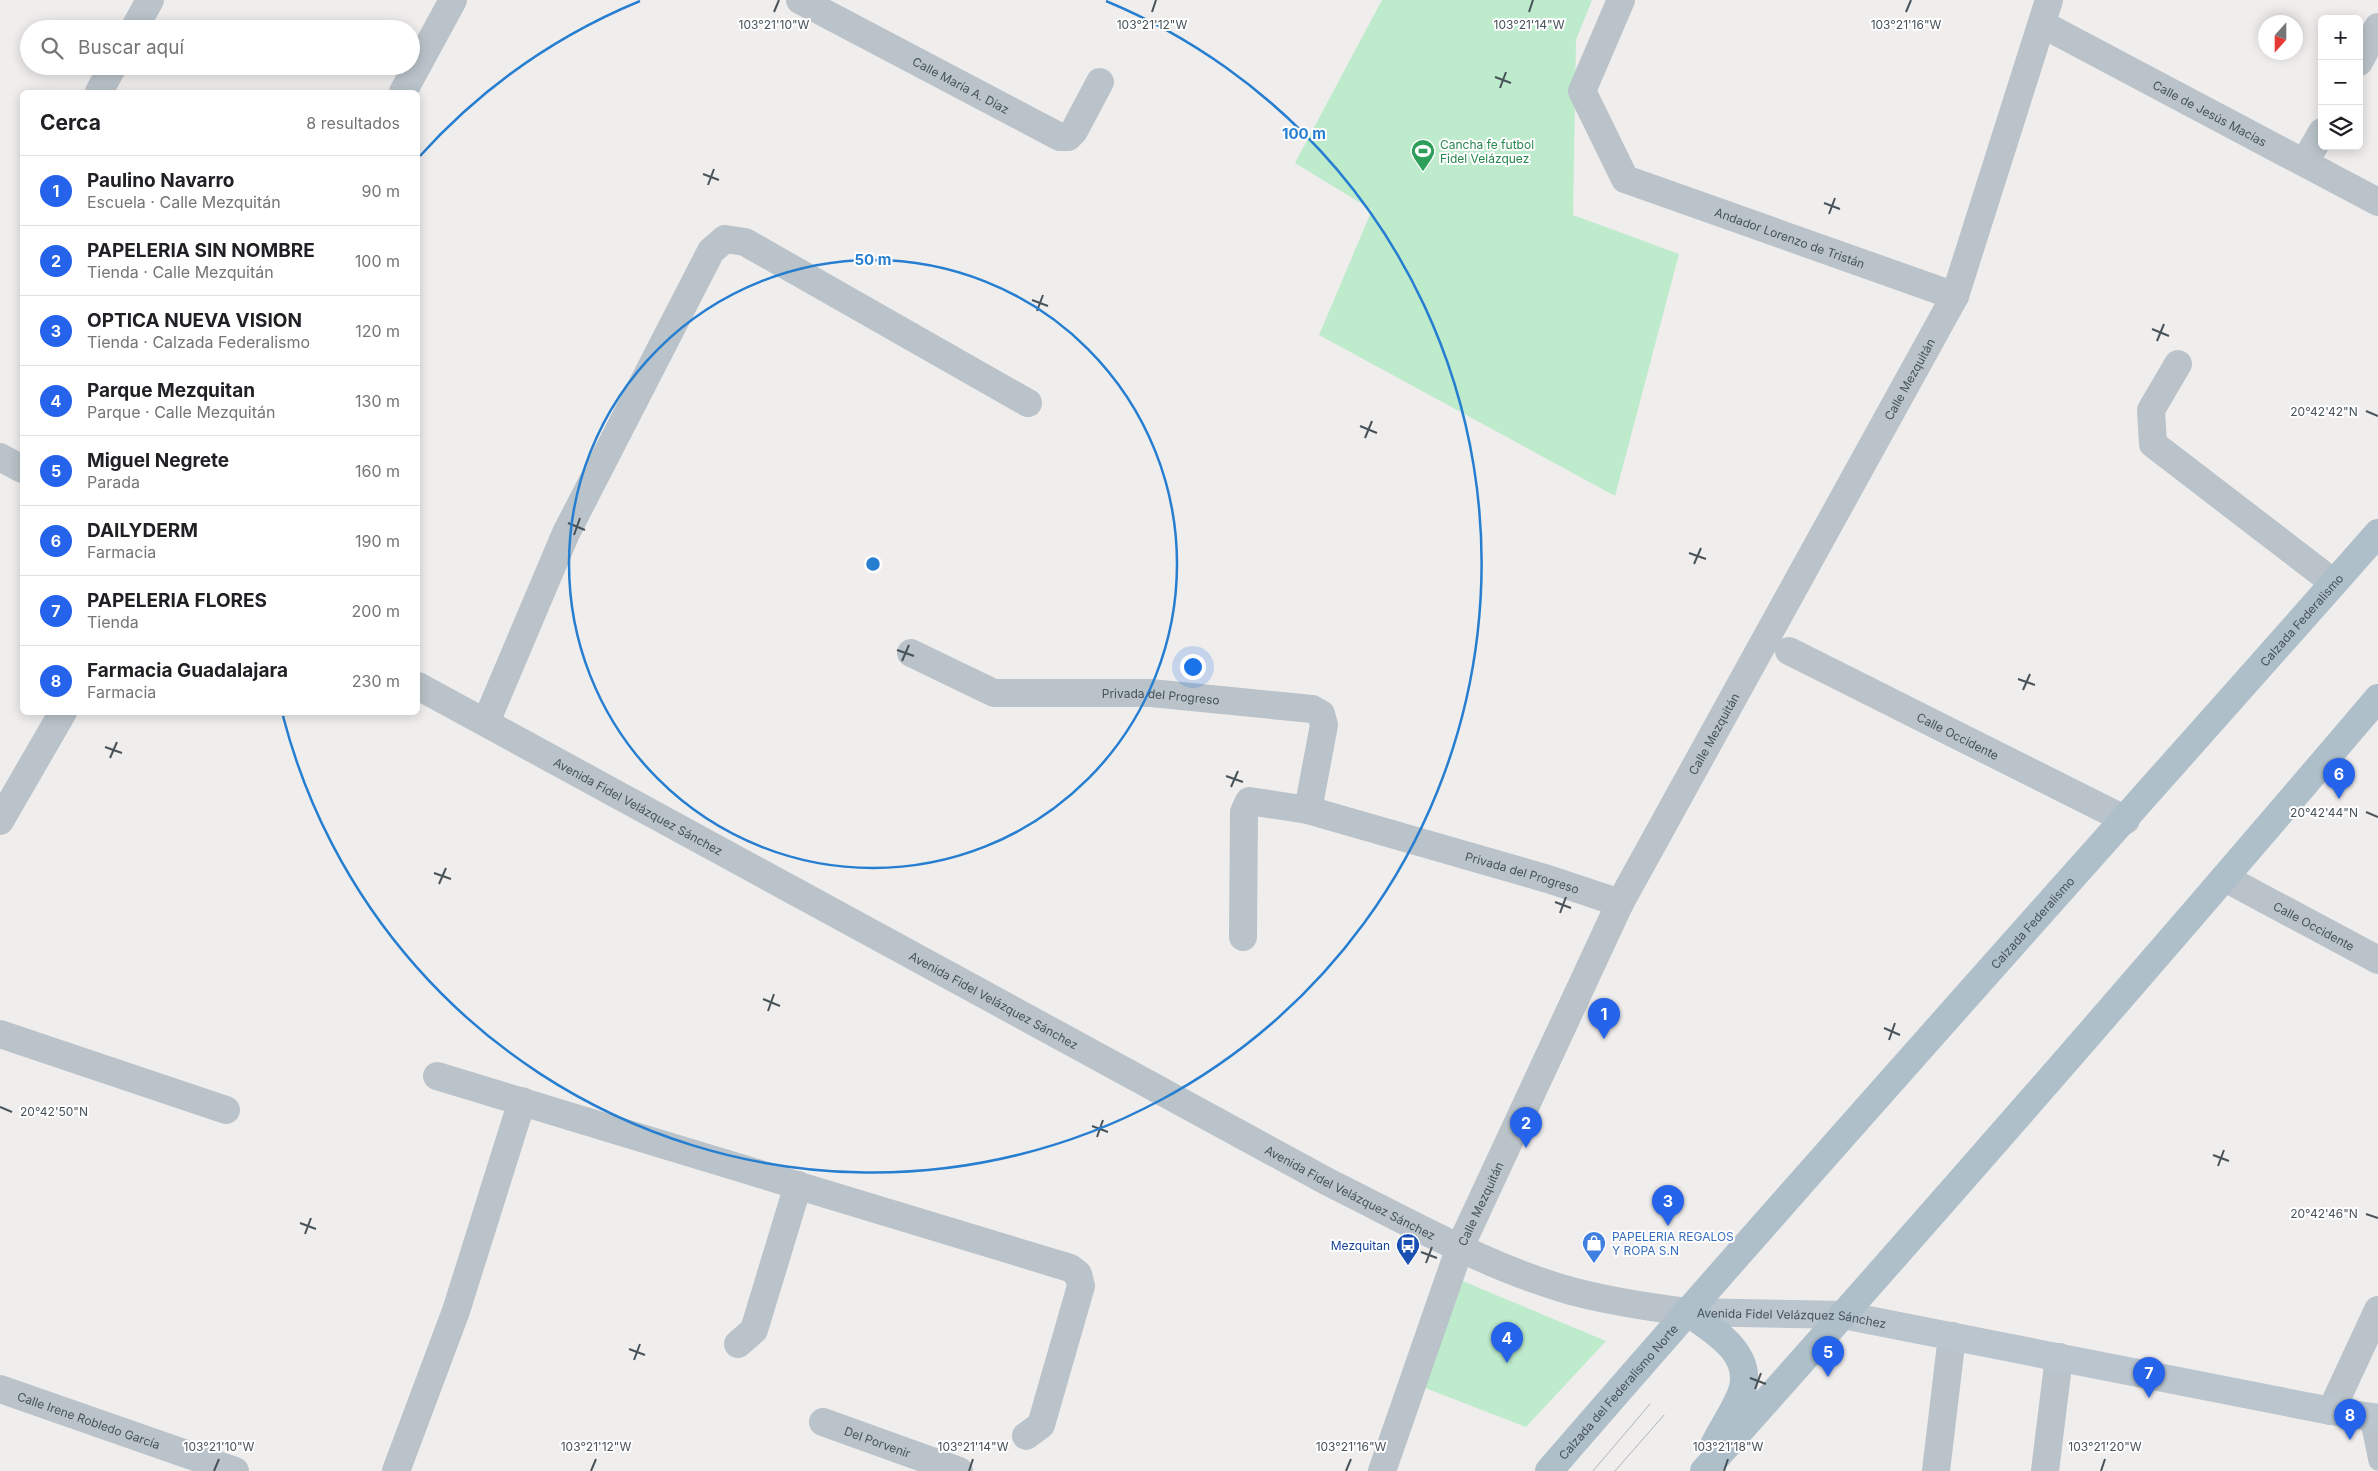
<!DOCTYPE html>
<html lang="es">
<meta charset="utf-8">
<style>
body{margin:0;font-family:Inter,sans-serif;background:#f6f6f6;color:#202124}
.controls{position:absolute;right:15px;top:15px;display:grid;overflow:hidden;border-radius:8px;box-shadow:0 2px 12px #0003}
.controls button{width:45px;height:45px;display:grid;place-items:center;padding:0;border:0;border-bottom:1px solid #e0e0e0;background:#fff;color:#202124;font:25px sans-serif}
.compass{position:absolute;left:2258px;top:15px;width:45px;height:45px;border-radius:50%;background:#fff;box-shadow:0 2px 12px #0003;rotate:201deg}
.you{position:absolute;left:1192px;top:666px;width:18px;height:18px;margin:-12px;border:4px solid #fff;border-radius:50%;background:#1a73e8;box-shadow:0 0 0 8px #1a73e833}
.badge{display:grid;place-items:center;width:32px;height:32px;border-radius:50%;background:#2563eb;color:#fff;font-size:16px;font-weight:700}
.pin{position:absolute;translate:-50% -41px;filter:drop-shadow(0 1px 2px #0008)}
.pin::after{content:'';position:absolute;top:26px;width:18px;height:15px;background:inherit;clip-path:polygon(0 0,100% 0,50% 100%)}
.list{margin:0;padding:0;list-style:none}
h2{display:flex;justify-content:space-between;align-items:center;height:65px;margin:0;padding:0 20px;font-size:21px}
h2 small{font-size:16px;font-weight:400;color:#757577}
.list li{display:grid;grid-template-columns:32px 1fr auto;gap:15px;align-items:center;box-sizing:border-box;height:70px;padding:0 20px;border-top:1px solid #e0e0e0}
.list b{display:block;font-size:19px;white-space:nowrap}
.list p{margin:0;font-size:16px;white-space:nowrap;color:#757577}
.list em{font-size:16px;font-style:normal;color:#757577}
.icon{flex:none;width:28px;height:28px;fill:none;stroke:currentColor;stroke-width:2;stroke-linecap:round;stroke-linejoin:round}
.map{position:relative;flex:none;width:2378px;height:1471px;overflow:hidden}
.search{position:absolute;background:#fff;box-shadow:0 2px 12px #0003;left:20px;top:20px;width:400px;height:55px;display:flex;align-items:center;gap:12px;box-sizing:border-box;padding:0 18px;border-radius:28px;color:#757577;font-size:19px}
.panel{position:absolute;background:#fff;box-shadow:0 2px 12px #0003;left:20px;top:90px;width:400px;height:625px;border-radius:8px}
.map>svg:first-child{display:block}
.green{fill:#beebcc}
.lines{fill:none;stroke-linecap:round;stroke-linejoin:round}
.service{stroke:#b9c3c9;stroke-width:19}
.pedestrian{stroke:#b9c3c9;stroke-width:28}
.minor{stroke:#b9c3c9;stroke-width:28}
.tertiary{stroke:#b9c3c9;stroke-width:28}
.secondary{stroke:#bac5ce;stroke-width:28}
.primary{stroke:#aebfca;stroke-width:28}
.tram{stroke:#b0b3b7;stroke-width:1}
.ticks{fill:none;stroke:#475259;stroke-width:2}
.ring{fill:none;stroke:#267ed1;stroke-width:2.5}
.labels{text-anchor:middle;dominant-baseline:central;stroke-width:4;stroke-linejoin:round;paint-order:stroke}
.street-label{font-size:12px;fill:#475259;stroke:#fff}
.leisure-label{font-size:12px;fill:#27864d;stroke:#fff;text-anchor:start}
.shop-label{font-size:12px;fill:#366cbe;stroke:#fff;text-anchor:start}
.transit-label{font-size:12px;fill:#164399;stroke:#fff;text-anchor:end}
.ticks-label{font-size:12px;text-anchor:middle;fill:#475259;stroke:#fff;stroke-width:4;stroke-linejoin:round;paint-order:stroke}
.centre{fill:#267ed1;stroke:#fff;stroke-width:2.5}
.ring-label{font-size:15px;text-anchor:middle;font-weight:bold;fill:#267ed1;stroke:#fff;stroke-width:4;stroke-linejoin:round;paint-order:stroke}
</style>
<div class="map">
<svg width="2378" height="1471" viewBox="0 0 2378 1471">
<rect width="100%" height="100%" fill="#f0eded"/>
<path class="green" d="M1382,0H1592L1576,40L1573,215L1679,254L1615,496L1319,335L1372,210L1295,163Z
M1458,1279L1606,1341L1526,1427L1420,1386Z"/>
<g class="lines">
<path class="service" d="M2369,1417L2378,1461"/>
<path class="pedestrian" id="s1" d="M823,1422L959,1471"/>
<g class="minor">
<path id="s2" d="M800,0L1060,137H1068L1074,131L1100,82"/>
<path id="s3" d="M1621,0L1582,91L1625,179L1955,296"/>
<path id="s4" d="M2042,24L2378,202"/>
<path d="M134,29L150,0"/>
<path d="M2359,62L2378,27"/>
<path d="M99,92L113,66"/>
<path d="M403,92L453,0"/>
<path d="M2305,162L2322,132"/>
<path d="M2178,364L2151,410L2153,444L2334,583"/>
<path id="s5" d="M1789,651L2126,820"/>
<path id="s6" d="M911,653L994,693H1151L1312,709L1321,714L1324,725L1308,810"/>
<path d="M486,722L566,533L711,251L725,239L745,242L1028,403"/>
<path d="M0,821L63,712"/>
<path id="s7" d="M2225,878L2378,960"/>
<path id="s8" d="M1243,937L1244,812L1249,801L1308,810L1548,879L1620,903"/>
<path d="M0,1034L226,1110"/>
<path d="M437,1076L1070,1268L1078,1274L1081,1286L1041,1425L1026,1436"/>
<path d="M738,1344L754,1330L798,1185"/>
<path id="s9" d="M0,1389L235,1471"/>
<path d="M2331,1411L2378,1310"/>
<path d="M396,1471L456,1311L522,1101"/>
<path id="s10" d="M1382,1471L1460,1247L1620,903L1955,296L2049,0"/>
<path d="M1936,1471L1952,1336"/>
<path d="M2045,1471L2059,1357"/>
</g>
<g class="tertiary">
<path d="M0,457L22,469"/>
<path id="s11" d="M418,686L1328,1182C1407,1221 1486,1267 1571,1291C1609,1301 1648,1307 1687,1312"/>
</g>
<path class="secondary" id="s12" d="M1687,1312L1843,1315L2331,1411L2378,1418"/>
<g class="primary">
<path d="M1687,1312C1714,1331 1756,1354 1741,1394C1734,1412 1722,1428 1714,1445"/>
<path id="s13" d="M1549,1471C1822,1155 2102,846 2378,533"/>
<path d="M1704,1471C1932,1216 2157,958 2378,698"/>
</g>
<path class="tram" d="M1593,1471L1650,1404
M1615,1471L1664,1415"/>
</g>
<path class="ticks" d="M774,12L779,0M1152,12L1156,0M1529,12L1533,0M1906,12L1911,0M1495,77L1511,83M1500,88L1506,72M703,174L719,180M708,185L714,169M1824,203L1840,209M1829,214L1835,198M1032,300L1048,306M1037,311L1043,295M2152,329L2169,336M2157,341L2164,324M2366,411L2378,416M1360,426L1377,433M1365,438L1372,421M568,523L585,530M574,535L580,518M1689,553L1706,559M1694,564L1701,548M897,650L914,656M902,661L909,645M2018,679L2035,685M2023,690L2030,674M105,747L122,753M110,758L117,742M1226,776L1243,782M1231,787L1238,771M2366,812L2378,817M434,873L451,879M439,884L446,868M1555,902L1571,908M1560,913L1566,897M763,999L780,1006M768,1011L774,994M1884,1028L1900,1035M1889,1040L1895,1023M0,1107L12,1112M1092,1126L1108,1132M1097,1137L1103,1120M2213,1155L2229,1161M2218,1166L2224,1150M2366,1214L2378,1218M300,1223L316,1229M305,1234L311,1218M1421,1252L1437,1258M1426,1263L1432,1247M629,1349L645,1355M634,1360L640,1344M1750,1378L1766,1384M1755,1389L1761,1373M214,1471L219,1459M591,1471L596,1459M969,1471L973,1459M1346,1471L1351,1459M1724,1471L1728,1459M2101,1471L2105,1459"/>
<g class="ring">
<circle cx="873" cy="564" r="304"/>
<path d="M420 156A609 609 0 0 1 640 1M1106 1A609 609 0 1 1 283 716"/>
</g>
<defs>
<g id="stadium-pin" transform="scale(1.25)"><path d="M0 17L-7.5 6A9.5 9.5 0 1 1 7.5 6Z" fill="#2e9e5b" stroke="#fff"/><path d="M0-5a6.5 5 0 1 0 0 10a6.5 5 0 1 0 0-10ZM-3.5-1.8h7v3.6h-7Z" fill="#fff"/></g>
<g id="shop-pin" transform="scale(1.25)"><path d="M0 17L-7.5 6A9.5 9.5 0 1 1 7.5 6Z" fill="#3f7fe0" stroke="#fff"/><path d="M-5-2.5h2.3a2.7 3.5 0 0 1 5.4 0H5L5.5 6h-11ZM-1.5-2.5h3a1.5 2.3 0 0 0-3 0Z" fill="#fff"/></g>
<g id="bus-pin" transform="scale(1.25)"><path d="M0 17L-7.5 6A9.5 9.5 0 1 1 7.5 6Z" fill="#1a4fb4" stroke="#fff"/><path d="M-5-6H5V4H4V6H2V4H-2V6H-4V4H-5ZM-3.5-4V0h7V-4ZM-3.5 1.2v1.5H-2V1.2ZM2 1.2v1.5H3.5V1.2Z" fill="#fff"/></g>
</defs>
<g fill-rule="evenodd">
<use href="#stadium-pin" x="1423" y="151"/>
<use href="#shop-pin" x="1594" y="1243"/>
<use href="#bus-pin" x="1408" y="1245"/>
</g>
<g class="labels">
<g class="street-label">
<text stroke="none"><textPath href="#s2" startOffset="182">Calle María A. Díaz</textPath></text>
<text stroke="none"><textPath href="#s4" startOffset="190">Calle de Jesús Macías</textPath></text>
<text stroke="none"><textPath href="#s3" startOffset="372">Andador Lorenzo de Tristán</textPath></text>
<text stroke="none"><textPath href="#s10" startOffset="1215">Calle Mezquitán</textPath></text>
<text stroke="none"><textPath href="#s13" startOffset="1136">Calzada Federalismo</textPath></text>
<text stroke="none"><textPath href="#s6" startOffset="259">Privada del Progreso</textPath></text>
<text stroke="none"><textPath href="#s10" startOffset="810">Calle Mezquitán</textPath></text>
<text stroke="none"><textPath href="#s5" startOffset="189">Calle Occidente</textPath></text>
<text stroke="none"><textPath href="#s11" startOffset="251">Avenida Fidel Velázquez Sánchez</textPath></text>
<text stroke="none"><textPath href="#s8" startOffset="420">Privada del Progreso</textPath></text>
<text stroke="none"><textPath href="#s13" startOffset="731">Calzada Federalismo</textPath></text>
<text stroke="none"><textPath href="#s7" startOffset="101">Calle Occidente</textPath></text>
<text stroke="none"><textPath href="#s11" startOffset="656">Avenida Fidel Velázquez Sánchez</textPath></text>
<text stroke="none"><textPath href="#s11" startOffset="1061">Avenida Fidel Velázquez Sánchez</textPath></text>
<text stroke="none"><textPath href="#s10" startOffset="285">Calle Mezquitán</textPath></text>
<text stroke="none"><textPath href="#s12" startOffset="105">Avenida Fidel Velázquez Sánchez</textPath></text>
<text stroke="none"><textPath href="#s13" startOffset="105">Calzada del Federalismo Norte</textPath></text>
<text stroke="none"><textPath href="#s9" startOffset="94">Calle Irene Robledo García</textPath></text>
<text stroke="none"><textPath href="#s1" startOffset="58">Del Porvenir</textPath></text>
</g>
<g class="leisure-label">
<text x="1440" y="144">Cancha fe futbol<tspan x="1440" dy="14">Fidel Velázquez</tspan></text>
</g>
<g class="shop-label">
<text x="1612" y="1236">PAPELERIA REGALOS<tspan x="1612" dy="14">Y ROPA S.N</tspan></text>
</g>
<g class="transit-label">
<text x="1390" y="1245">Mezquitan</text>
</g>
</g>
<g class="ticks-label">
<text x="774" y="29">103°21'10"W</text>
<text x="1906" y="29">103°21'16"W</text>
<text x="1152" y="29">103°21'12"W</text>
<text x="1529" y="29">103°21'14"W</text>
<text x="2324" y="416">20°42'42"N</text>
<text x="2324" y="817">20°42'44"N</text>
<text x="54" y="1116">20°42'50"N</text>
<text x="2324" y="1218">20°42'46"N</text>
<text x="219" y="1451">103°21'10"W</text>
<text x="596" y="1451">103°21'12"W</text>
<text x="973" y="1451">103°21'14"W</text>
<text x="1351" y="1451">103°21'16"W</text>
<text x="1728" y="1451">103°21'18"W</text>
<text x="2105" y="1451">103°21'20"W</text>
</g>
<circle cx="873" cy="564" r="8" class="centre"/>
<g class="ring-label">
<text x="1304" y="139">100 m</text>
<text x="873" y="265">50 m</text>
</g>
</svg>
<div class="controls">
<button>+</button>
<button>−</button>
<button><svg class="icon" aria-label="layers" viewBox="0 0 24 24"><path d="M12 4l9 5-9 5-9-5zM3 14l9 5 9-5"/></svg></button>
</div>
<svg class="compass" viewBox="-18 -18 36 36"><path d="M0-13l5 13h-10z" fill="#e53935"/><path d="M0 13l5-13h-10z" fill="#757577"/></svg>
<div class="you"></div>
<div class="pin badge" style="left:1604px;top:1039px">1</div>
<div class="pin badge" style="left:1526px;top:1148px">2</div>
<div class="pin badge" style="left:1668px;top:1226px">3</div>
<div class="pin badge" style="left:1507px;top:1363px">4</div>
<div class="pin badge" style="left:1828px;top:1377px">5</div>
<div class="pin badge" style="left:2339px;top:799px">6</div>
<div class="pin badge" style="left:2149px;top:1398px">7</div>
<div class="pin badge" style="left:2350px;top:1440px">8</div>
<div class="search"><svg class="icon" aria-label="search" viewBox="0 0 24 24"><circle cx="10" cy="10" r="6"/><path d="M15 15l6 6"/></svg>Buscar aquí</div>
<section class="panel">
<h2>Cerca<small>8 resultados</small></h2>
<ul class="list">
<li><span class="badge">1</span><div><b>Paulino Navarro</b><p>Escuela · Calle Mezquitán</p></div><em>90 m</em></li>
<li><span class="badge">2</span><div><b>PAPELERIA SIN NOMBRE</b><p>Tienda · Calle Mezquitán</p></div><em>100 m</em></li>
<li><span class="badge">3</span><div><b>OPTICA NUEVA VISION</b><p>Tienda · Calzada Federalismo</p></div><em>120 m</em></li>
<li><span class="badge">4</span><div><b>Parque Mezquitan</b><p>Parque · Calle Mezquitán</p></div><em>130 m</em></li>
<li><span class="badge">5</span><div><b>Miguel Negrete</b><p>Parada</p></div><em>160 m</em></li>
<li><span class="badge">6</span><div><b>DAILYDERM</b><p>Farmacia</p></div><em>190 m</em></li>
<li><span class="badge">7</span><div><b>PAPELERIA FLORES</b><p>Tienda</p></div><em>200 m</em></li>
<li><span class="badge">8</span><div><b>Farmacia Guadalajara</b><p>Farmacia</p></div><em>230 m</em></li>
</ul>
</section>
</div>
